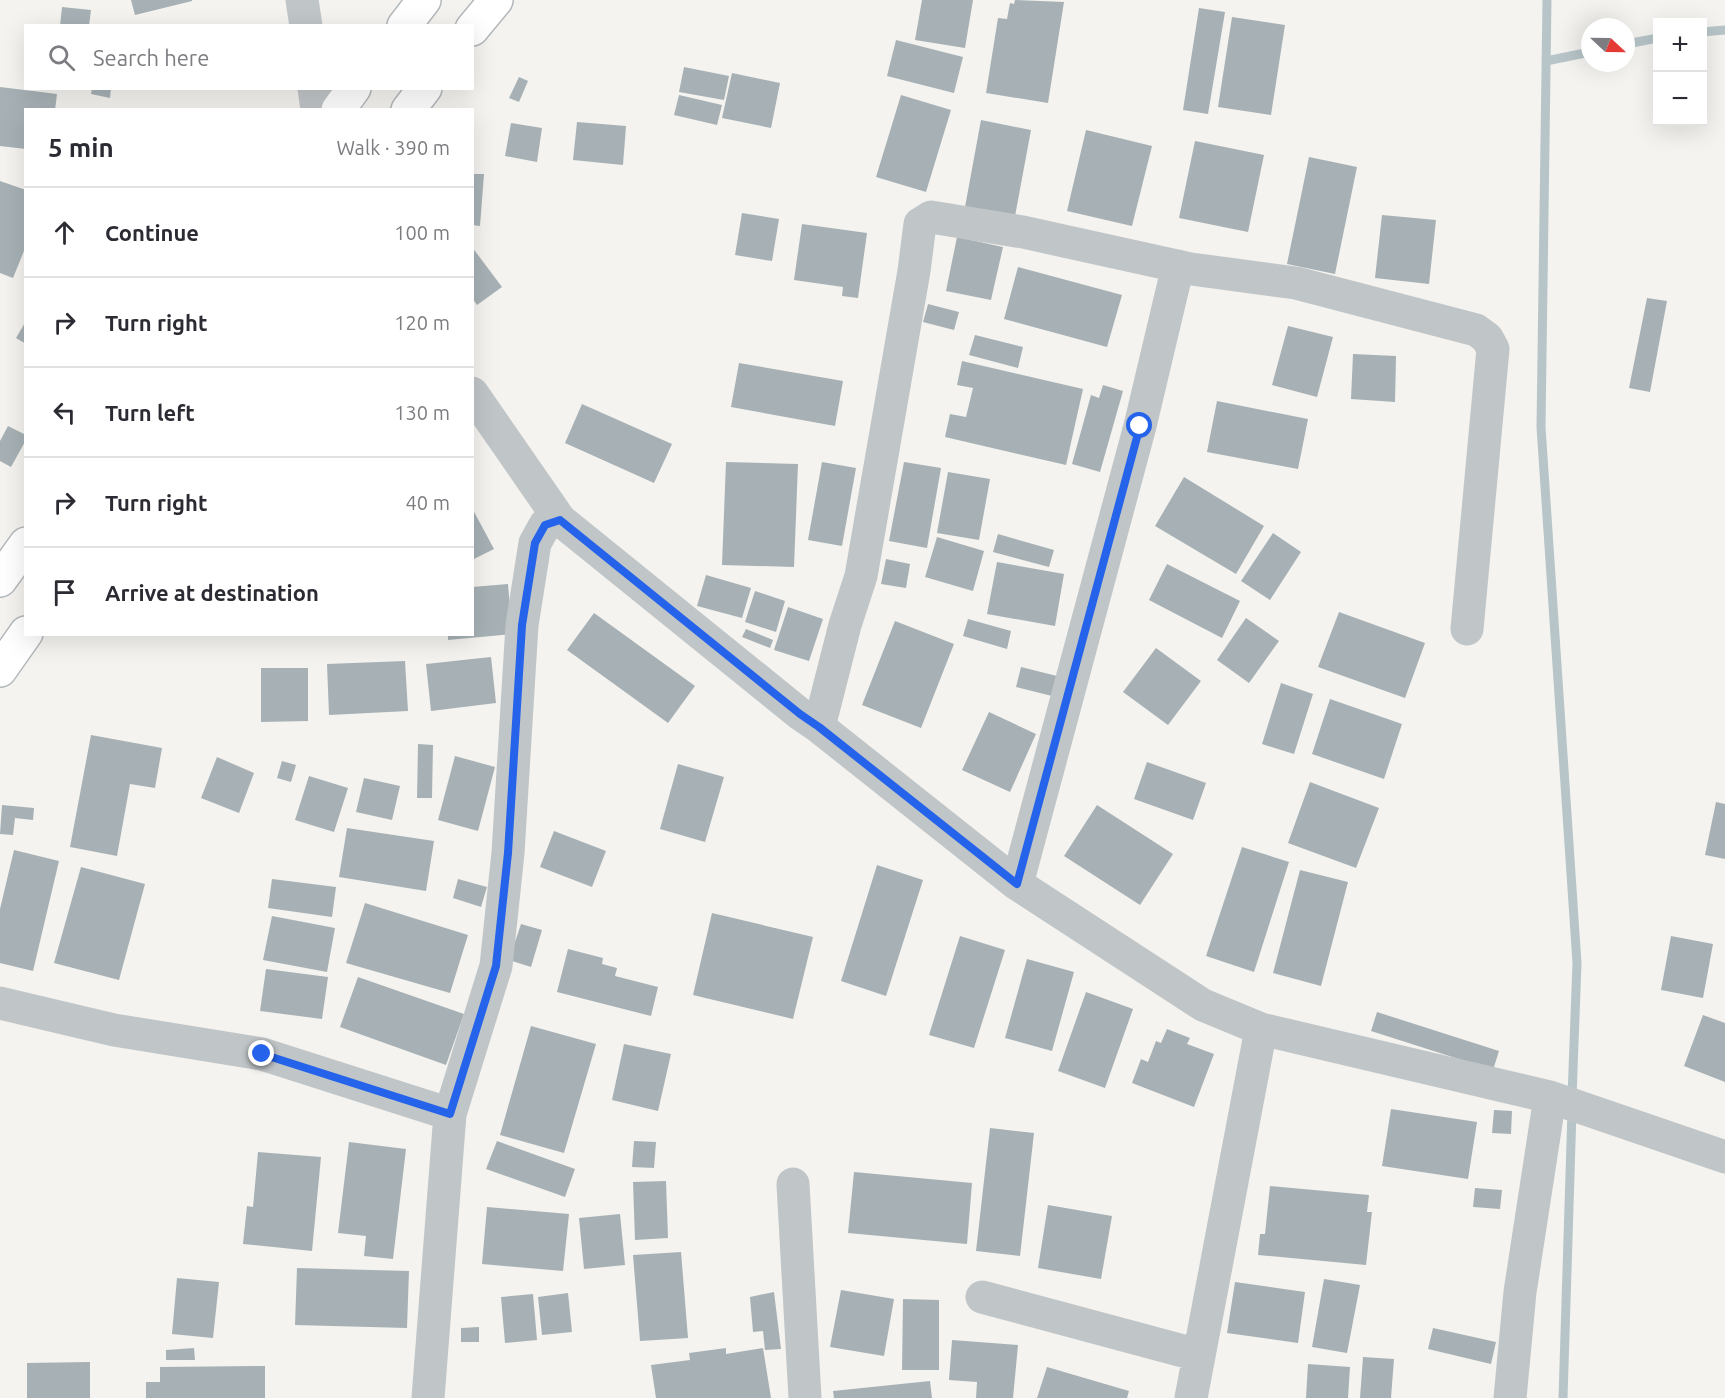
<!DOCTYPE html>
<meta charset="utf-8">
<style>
body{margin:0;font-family:Ubuntu,sans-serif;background:#f7f7f7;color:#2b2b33}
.controls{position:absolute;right:18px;top:18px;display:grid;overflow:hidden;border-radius:0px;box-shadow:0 6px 24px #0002}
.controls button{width:54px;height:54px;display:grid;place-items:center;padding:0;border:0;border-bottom:2px solid #e1e1e2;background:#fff;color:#2b2b33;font:30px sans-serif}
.compass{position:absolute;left:1581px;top:18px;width:54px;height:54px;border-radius:50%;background:#fff;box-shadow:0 6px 24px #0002;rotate:112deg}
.stop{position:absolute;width:18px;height:18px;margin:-14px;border:4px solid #2563eb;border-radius:50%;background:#fff}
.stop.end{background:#2563eb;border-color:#fff;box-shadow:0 2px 6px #0008}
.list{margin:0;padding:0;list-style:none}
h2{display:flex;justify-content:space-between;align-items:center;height:78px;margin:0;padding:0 24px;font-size:26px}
h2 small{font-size:20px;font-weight:400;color:#7c7c81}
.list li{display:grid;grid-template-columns:39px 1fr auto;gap:18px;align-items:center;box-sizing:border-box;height:90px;padding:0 24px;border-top:2px solid #e1e1e2}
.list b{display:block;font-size:22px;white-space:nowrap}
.list em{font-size:20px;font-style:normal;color:#7c7c81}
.icon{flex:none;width:33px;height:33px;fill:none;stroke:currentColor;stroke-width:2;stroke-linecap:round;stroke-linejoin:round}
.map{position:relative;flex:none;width:1725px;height:1398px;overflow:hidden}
.search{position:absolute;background:#fff;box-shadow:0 6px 24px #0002;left:24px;top:24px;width:450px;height:66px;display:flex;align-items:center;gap:15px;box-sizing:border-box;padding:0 21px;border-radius:0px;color:#7c7c81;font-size:22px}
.panel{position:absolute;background:#fff;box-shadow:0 6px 24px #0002;left:24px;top:108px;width:450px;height:528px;border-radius:0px}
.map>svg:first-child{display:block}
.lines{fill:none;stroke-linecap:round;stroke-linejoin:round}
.stream{stroke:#b7c5c8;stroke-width:9}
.building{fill:#a7b1b5}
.major-casing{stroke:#b3b8bb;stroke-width:36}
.minor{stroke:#c0c5c7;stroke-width:33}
.major{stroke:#fff;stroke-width:33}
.route{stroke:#2563eb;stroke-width:8}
</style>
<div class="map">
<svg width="1725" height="1398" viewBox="0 0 1725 1398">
<rect width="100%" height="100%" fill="#f4f3ef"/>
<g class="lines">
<path class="stream" d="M1547,0L1541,427L1577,963L1572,1097
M1702,32L1725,30
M1626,44L1658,38
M1546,61L1590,52
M1563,1398L1572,1111"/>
</g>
<path class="building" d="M131,0H192V1L135,15Z
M922,0H973L965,48L915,40Z
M1015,0L1064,2L1048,103L986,93L998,18L1007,19L1010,3L1014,4Z
M62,7L91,10L89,26H60Z
M1199,8L1225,12L1208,114L1183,110Z
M1232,17L1285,25L1271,115L1218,107Z
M896,40L963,57L954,93L887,76Z
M684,67L729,76L724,100L679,92Z
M732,73L780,83L771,128L722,118Z
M519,77L528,81L519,102L509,98Z
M0,87L57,94L55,110H26V149L0,146Z
M92,88H111L110,98L91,94Z
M679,95L722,105L717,125L674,115Z
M901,95L951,110L926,192L876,177Z
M981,120L1031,130L1015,216L965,207Z
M577,122L626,126L623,165L573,160Z
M511,123L542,128L537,162L505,156Z
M1086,130L1152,146L1132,226L1067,211Z
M1195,141L1264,155L1248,232L1179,218Z
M1309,157L1357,167L1335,274L1287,264Z
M472,174H484L480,226L472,225Z
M0,181L26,190V246L13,278L0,273Z
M742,213L779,219L772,261L735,255Z
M1382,215L1436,220L1429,284L1375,278Z
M802,224L867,233L858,298L842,296L843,287L794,280Z
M957,237L1003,247L991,300L946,291Z
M472,247L502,287L477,305L472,298Z
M1018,267L1122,295L1107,347L1004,319Z
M1647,298L1667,301L1650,392L1629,388Z
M928,304L959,312L954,330L923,322Z
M26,321V344L16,338Z
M1288,326L1333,337L1317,397L1272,385Z
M975,335L1023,347L1018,368L969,355Z
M1353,354L1396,356L1395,402L1351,399Z
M962,361L1083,389L1066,465L945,437L950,414L966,417L973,388L957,385Z
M739,363L843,381L835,426L731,407Z
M1103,385L1123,391L1100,472L1072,464L1091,395L1099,398Z
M1217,401L1308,419L1298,469L1207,452Z
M582,404L672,444L654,483L565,443Z
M8,426L26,435V440L11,467L0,461V441Z
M726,462L798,464L794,567L722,565Z
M822,462L856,468L842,546L808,540Z
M904,462L941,468L927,548L889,541Z
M948,472L990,479L979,540L937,533Z
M1184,477L1264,526L1236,574L1155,526Z
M472,508L494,549L472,560Z
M1273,533L1301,552L1270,600L1241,581Z
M998,534L1054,550L1049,567L993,552Z
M937,537L984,551L973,591L925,577Z
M886,559L910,564L906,588L881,584Z
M997,562L1064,574L1055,626L987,614Z
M1167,564L1240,601L1222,638L1149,600Z
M706,575L751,588L742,618L697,606Z
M508,584L512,634L448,640V634H472V587Z
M755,591L785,601L776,632L745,622Z
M788,607L823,619L809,661L774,650Z
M1339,612L1425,643L1405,698L1318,667Z
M594,613L695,686L668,723L567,650Z
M1246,618L1279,641L1249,683L1217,660Z
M968,619L1011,631L1007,649L963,636Z
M895,621L954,644L921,728L862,705Z
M746,629L773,640L770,648L742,637Z
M1156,648L1201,681L1168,725L1123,692Z
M491,657L496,703L431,711L426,664Z
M405,661L408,711L329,715L327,664Z
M1021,667L1057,676L1052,696L1016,687Z
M261,668H308V721L261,722Z
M1281,683L1313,694L1294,754L1262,744Z
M1330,699L1402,724L1384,779L1312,754Z
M989,712L1036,734L1010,792L962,770Z
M91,735L162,748L155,788L130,784L117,856L70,847Z
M418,744L433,745L432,798H417Z
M455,756L495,767L478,831L438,820Z
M217,757L254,773L239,813L201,798Z
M282,761L296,765L291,782L277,778Z
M1147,762L1206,783L1193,820L1134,799Z
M678,764L724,777L705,842L660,829Z
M309,776L348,788L334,832L295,820Z
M364,778L400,786L392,820L356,812Z
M1310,782L1379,808L1356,868L1288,843Z
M1716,802L1725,804V859L1705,855Z
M2,805L34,808L33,820L15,818L13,835L0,834Z
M1097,805L1173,854L1140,905L1064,856Z
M347,828L434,841L426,891L339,877Z
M554,831L606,851L592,887L540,867Z
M1242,847L1289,862L1254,972L1206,956Z
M14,850L59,861L33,971L0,963V909Z
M877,865L923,880L886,996L841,981Z
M81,867L145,884L119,980L54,963Z
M1300,870L1348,882L1321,986L1273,973Z
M272,879L336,887L332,917L268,908Z
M458,879L487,887L481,907L453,898Z
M365,903L468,935L450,993L346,963Z
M712,913L813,937L793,1019L693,995Z
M272,916L335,928L327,972L263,960Z
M521,924L542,930L531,967L509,960Z
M960,936L1005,950L974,1048L929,1035Z
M1671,936L1713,944L1703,998L1661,990Z
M568,949L603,958L602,964L617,968L615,976L658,987L651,1016L557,992Z
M1027,959L1074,972L1052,1051L1005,1038Z
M266,969L328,977L322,1019L260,1011Z
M358,977L464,1014L446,1065L340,1027Z
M1086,992L1133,1009L1105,1088L1058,1071Z
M1377,1012L1499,1051L1493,1070L1371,1031Z
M1703,1015L1725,1023V1082L1684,1066Z
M531,1026L596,1044L564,1153L500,1135Z
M1167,1029L1190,1038L1187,1044L1214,1054L1194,1107L1132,1083L1141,1059L1148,1062L1156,1041L1161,1043Z
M624,1044L671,1054L658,1111L612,1100Z
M1391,1109L1477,1122L1468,1179L1382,1166Z
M1494,1110L1512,1111L1511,1134L1492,1133Z
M990,1128L1034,1133L1020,1256L976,1251Z
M497,1141L575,1169L565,1197L486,1169Z
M634,1141L656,1142L654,1168L632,1167Z
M349,1142L406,1149L393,1259L364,1256L366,1236L338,1233Z
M258,1152L321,1157L312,1251L243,1244L247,1206L253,1207Z
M854,1172L972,1183L967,1244L848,1233Z
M666,1181L668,1238L635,1240L633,1182Z
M1270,1186L1369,1195L1367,1212H1372L1366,1265L1258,1255L1260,1234H1265Z
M1475,1188L1502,1190L1500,1209L1473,1207Z
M1048,1205L1112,1216L1101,1279L1038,1268Z
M487,1207L569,1214L563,1271L482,1264Z
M620,1214L625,1265L584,1269L579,1218Z
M681,1252L688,1338L640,1341L633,1255Z
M297,1268L409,1271L407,1328L295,1325Z
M177,1278L219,1282L213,1338L172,1334Z
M1324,1279L1360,1285L1347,1353L1312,1347Z
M1235,1282L1305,1292L1298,1343L1227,1333Z
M841,1290L894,1299L884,1356L830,1347Z
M774,1292L781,1349L765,1350L763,1331L753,1332L750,1297Z
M568,1293L572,1332L542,1335L538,1297Z
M533,1294L537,1340L505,1343L501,1297Z
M903,1299L939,1300V1370H902Z
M479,1327V1342H461V1328Z
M1433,1328L1496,1342L1491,1364L1428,1349Z
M952,1340L1018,1345L1013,1398H976L977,1382L949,1380Z
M194,1348L195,1360H166V1350Z
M726,1348V1354L763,1348L771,1398H656L651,1365L690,1360L689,1353Z
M1363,1357L1394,1359L1391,1398H1360Z
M90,1362V1398H27V1363Z
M1308,1364L1350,1367L1348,1398H1306Z
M265,1366V1398H146V1382H160V1367Z
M1047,1367L1129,1391L1127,1398H1037Z
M930,1381L932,1398H834L833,1391Z"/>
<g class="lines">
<g class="major-casing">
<path id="major" d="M404,26L424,0
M472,29L496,0
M338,110L354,88
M408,110L425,88
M0,580L26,544
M0,670L26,633"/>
</g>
<path class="minor" d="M302,0L306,26
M314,88L317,110
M472,393L560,520L800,714L819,727L1017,884L1203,1005L1261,1029L1550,1097L1725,1157
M819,727L845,625L861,576L914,271L920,224L931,217L1023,232L1191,269L1296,283L1476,330L1487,338L1493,349L1467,629
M1017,884L1140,426L1178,266
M0,1003L114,1030L262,1054L450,1114
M793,1184L805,1398
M982,1297L1198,1355
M428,1398L450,1114L496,966L508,853L522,625L535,543L545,525L560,520
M1191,1398L1261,1029
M1510,1398L1520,1292L1550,1097"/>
<use href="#major" class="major"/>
</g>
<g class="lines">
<path class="route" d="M262,1054L450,1114L496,966L508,853L522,625L535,543L545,525L560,520L800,714L819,727L1017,884L1140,426"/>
</g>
</svg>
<div class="controls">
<button>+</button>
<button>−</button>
</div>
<svg class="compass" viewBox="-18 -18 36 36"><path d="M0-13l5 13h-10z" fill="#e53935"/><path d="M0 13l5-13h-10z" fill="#7c7c81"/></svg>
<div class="stop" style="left:1140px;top:426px"></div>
<div class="stop end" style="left:262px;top:1054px"></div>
<div class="search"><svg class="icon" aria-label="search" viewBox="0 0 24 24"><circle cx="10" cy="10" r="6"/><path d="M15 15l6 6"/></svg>Search here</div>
<section class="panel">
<h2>5 min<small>Walk · 390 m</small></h2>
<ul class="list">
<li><svg class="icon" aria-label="ahead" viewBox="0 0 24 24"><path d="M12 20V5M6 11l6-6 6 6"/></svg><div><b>Continue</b></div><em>100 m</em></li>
<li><svg class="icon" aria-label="right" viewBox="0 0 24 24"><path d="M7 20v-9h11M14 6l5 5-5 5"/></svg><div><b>Turn right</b></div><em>120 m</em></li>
<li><svg class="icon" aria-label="left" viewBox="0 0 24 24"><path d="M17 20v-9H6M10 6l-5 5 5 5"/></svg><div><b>Turn left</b></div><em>130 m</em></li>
<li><svg class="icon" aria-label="right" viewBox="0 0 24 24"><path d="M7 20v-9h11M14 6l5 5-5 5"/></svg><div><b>Turn right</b></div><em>40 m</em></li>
<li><svg class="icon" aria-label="arrive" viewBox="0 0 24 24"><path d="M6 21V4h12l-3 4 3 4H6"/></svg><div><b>Arrive at destination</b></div></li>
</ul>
</section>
</div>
